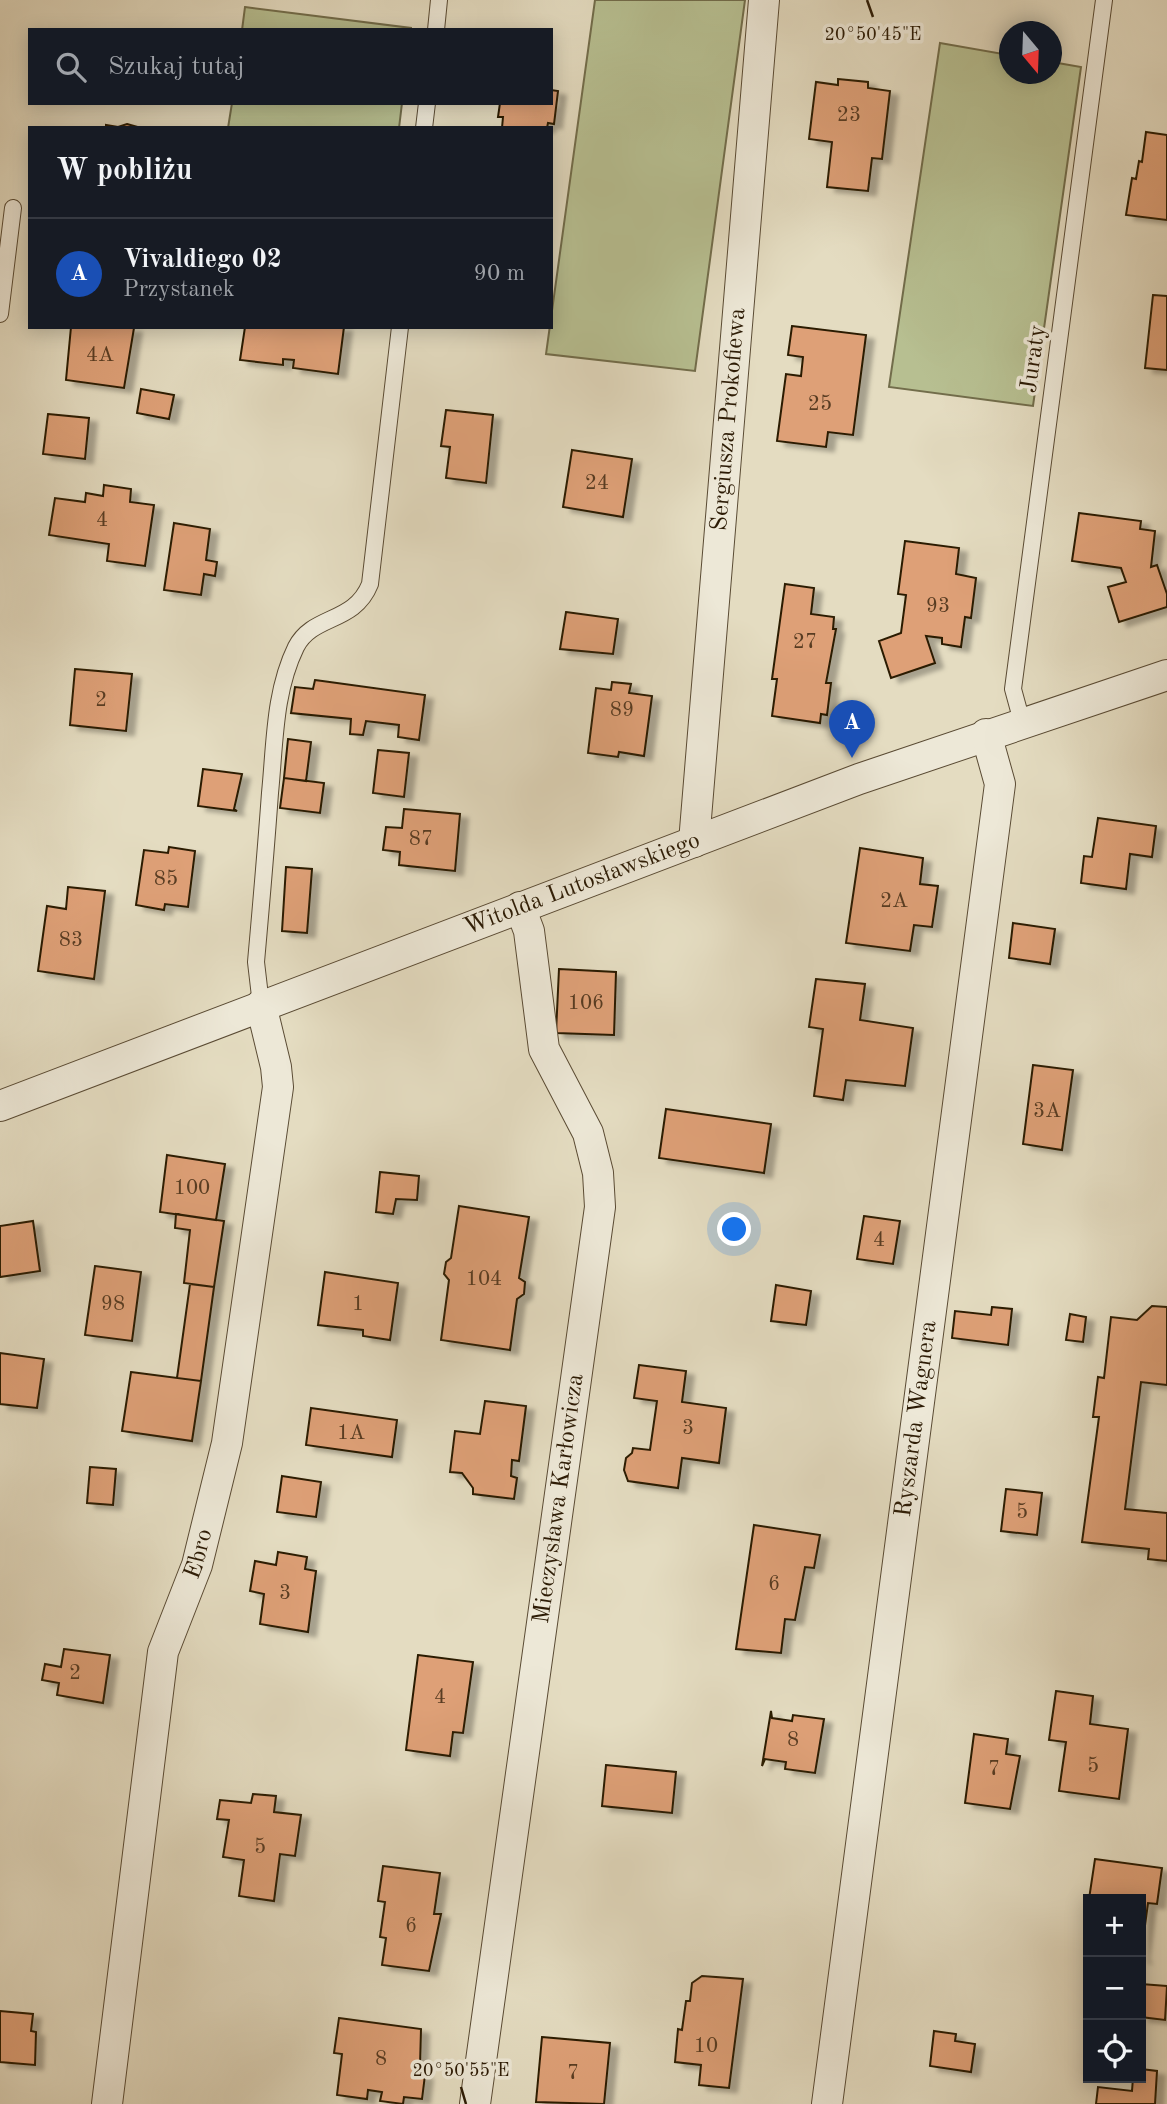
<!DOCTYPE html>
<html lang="pl">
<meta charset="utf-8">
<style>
body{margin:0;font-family:"Old Standard TT",serif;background:#242831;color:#f1f3f6}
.controls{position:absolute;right:21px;bottom:21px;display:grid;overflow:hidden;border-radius:0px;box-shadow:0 4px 18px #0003}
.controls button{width:63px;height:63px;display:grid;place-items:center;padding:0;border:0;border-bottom:2px solid #363941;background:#171b24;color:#f1f3f6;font:35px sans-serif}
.compass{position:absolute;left:999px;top:21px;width:63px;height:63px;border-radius:50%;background:#171b24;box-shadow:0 4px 18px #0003;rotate:161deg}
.you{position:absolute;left:735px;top:1230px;width:24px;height:24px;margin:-18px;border:5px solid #fff;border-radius:50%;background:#1a73e8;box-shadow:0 0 0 10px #1a73e833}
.badge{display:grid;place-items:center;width:46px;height:46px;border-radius:50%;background:#c59692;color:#fff;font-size:23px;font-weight:700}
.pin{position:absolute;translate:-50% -58px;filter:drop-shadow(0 2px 4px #0008)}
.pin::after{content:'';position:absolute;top:37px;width:24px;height:21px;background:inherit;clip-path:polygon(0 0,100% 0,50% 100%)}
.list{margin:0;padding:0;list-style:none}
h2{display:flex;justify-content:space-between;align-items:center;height:91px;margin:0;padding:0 28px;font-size:30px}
h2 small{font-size:23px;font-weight:400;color:#9ea1a6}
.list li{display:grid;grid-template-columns:46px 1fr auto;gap:21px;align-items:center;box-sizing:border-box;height:112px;padding:0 28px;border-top:2px solid #363941}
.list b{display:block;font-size:26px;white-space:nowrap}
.list p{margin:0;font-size:23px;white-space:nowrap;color:#9ea1a6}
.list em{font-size:23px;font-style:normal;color:#9ea1a6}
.icon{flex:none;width:38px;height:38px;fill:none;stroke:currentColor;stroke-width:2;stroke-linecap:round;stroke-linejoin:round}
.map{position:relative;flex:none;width:1167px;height:2104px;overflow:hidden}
.search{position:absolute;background:#171b24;box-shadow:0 4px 18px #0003;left:28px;top:28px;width:525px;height:77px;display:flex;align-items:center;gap:18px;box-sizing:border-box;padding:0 24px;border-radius:0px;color:#9ea1a6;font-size:26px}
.panel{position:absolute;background:#171b24;box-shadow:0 4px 18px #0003;left:28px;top:126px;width:525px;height:203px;border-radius:0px}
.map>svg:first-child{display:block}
.green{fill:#b7bf91;stroke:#726d4b;stroke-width:2}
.building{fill:#dea077;stroke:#2c1b05;stroke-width:2;filter:url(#shadow)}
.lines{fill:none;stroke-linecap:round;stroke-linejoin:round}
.lane-casing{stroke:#5a4b34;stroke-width:18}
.street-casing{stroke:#5a4b34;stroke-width:32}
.lane{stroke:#ede8d7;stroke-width:16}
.street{stroke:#ede8d7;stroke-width:30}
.ticks{fill:none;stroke:#2c1b05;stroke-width:2.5}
.labels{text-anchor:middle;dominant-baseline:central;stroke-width:7;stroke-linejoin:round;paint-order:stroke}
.number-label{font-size:21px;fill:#583c22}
.street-label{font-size:24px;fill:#2c1b05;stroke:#ede8d7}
.ticks-label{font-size:18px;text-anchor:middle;fill:#2c1b05;stroke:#ede8d7;stroke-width:7;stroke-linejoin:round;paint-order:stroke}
</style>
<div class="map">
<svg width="1167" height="2104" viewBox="0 0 1167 2104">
<defs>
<filter id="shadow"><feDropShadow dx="8" dy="4.5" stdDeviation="2" flood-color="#0004"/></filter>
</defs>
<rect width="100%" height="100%" fill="#e4dcc1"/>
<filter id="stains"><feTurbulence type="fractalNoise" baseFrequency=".00286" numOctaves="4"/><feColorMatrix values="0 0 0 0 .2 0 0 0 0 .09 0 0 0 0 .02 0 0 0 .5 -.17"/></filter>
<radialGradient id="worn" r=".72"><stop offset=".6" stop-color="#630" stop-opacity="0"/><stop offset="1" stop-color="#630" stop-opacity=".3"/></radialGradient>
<path class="green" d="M595,0H745L695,371L546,354Z
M245,7L411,28V30H242Z
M940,43L1009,55L1010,74H1052V62L1081,67L1033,406L889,387Z
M232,103H402L399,128H228Z"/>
<path class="building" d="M838,79L868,82V88L890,91L882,159L872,158L868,191L827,187L832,142L809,139L816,82L838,85Z
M551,90L558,91L554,124L548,123L547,128H502L503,117H498L500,103H551Z
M127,124L141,128H106V125L118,127Z
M1146,132L1167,135V220L1126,215L1132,178L1136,179L1139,161L1142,162Z
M1153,295L1167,296V370L1145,368Z
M792,326L866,335L853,435L828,432L826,447L777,441L786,374L801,376L803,357L788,355Z
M71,327L134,328L124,388L66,380Z
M245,327H344L338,374L293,368L294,360L283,359V365L240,360Z
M141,389L174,395L169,419L137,413Z
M446,410L493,415L486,483L446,478L450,447L441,446Z
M48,414L89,418L85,459L43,454Z
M572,450L632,459L623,517L563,507Z
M104,485L131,489L130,502L154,505L145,566L107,561L109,544L49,535L55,498L85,502L86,493L103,496Z
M1079,513L1141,521L1140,529L1155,531L1151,567L1157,565L1167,594V607L1119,622L1108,587L1126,582L1121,568L1072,561Z
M174,523L210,529L206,560L217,562L215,576L204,574L201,595L164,590Z
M905,541L959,548L956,574L976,578L971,618L965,617L961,647L942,644V638L926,636L935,663L891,678L879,641L901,633L906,595L898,594Z
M785,584L814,588L811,614L834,617L833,629H836L826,683H831L827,715L821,714L820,723L772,716L777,679H772Z
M566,612L618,619L613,654L560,649Z
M75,669L132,674L126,731L70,725Z
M315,680L425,695L419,740L398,737L399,725L366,721L363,735L350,734L351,719L291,713L295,687L313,689Z
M612,682L631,684L629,693L652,696L644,756L619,752L618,757L588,753L596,688L611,690Z
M288,739L311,742L306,781L284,778Z
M378,750L409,753L404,797L373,793Z
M203,769L242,774L234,809L237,811L198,806Z
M284,778L324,783L320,813L280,808Z
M404,809L460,814L455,871L399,865L400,852L383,850L386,827L402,828Z
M1098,818L1156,826L1152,857L1130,854L1126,889L1081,883L1084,856L1092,857Z
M169,847L195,851L188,907L165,904L164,910L136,905L144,850L168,853Z
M860,848L923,858L920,884L938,886L932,927L914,925L910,951L846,943Z
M286,867L312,869L307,933L282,931Z
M68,887L105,891L94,979L38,971L47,906L66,909Z
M1013,923L1055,929L1050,964L1009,958Z
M559,969L616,972L614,1035L556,1033Z
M816,979L865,984L860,1020L913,1028L905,1086L846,1080L843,1100L814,1096L823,1029L809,1027Z
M1033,1065L1073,1070L1062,1150L1023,1144Z
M666,1109L771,1124L764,1173L659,1158Z
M167,1155L225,1164L216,1220L160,1212Z
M380,1172L419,1176L417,1200L396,1199L393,1214L376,1212Z
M459,1206L529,1217L519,1278L525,1282L524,1294L517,1299L510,1350L441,1340L449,1280L444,1274L446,1262L451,1258Z
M176,1214L224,1221L214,1287L184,1283L190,1230L175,1228Z
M864,1216L900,1221L893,1264L857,1259Z
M33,1221L40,1271L0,1277V1226Z
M95,1266L141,1272L132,1341L85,1335Z
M325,1272L398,1283L390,1340L363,1336V1330L318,1325Z
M190,1284L214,1287L201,1381L177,1378Z
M776,1285L811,1291L806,1325L771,1321Z
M1152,1306L1167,1307V1385L1141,1382L1125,1509L1167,1513V1561L1148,1559L1149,1549L1082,1542L1099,1417H1093L1098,1377L1104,1378L1111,1317L1137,1320Z
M992,1307L1012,1309L1008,1345L952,1338L955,1311L991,1315Z
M1070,1314L1086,1317L1083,1342L1066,1340Z
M0,1353L44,1359L37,1408L0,1404Z
M639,1365L686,1371L682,1402L726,1408L719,1463L682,1458L678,1488L628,1481L624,1470L626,1458L632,1453L633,1448L650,1450L657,1401L634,1398Z
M131,1372L201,1381L192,1441L122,1431Z
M485,1401L526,1406L519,1461L512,1460L511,1476L517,1478L514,1499L473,1494V1488L462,1473L450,1472L455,1431L480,1434Z
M311,1408L397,1420L392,1457L306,1445Z
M90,1467L116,1469L113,1505L87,1503Z
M282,1476L321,1482L316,1517L277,1512Z
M1006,1489L1042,1493L1037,1535L1001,1531Z
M754,1525L820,1535L814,1568L805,1567L795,1620L785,1619L781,1653L736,1649Z
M278,1552L307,1557L305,1569L316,1571L308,1632L260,1624L264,1594L250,1591L255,1561L276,1565Z
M64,1649L110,1655L103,1703L57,1695L59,1683L42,1680L45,1664L61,1667Z
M418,1655L473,1662L463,1733L453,1732L450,1756L406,1750Z
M1056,1691L1093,1696L1090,1724L1128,1729L1119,1799L1059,1791L1066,1742L1049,1740Z
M771,1711L772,1718L792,1721L793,1715L824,1719L815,1773L785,1769L786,1762L765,1759L762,1766Z
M974,1734L1008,1739L1006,1754L1020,1756L1010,1809L965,1803Z
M606,1765L676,1772L672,1813L602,1806Z
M253,1794L276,1796L274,1812L301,1815L295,1856L280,1854L274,1901L239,1896L244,1860L223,1857L229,1820L217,1819L220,1800L251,1803Z
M1095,1859L1162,1868L1157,1904L1148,1903L1141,1955L1143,1959L1141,1958V1899H1089Z
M383,1866L440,1873L434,1914H441L429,1971L382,1965L386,1938L380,1937L385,1902L378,1901Z
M702,1976L743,1979L729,2088L699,2085L701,2065L675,2062L678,2029L682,2030L686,2001H690L692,1983Z
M1141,1984L1167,1986L1165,2020L1141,2017Z
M0,2011L33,2014L31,2031L36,2032L35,2065L0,2062Z
M339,2018L421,2029L420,2065H415L413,2074L425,2075L422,2099L404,2097L403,2104L380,2101L382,2092L368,2090L367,2099L337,2095L342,2054L334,2053Z
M934,2031L956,2034L955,2041L975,2044L971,2072L930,2066Z
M542,2037L610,2043L604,2104L536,2102Z
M1141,2069L1157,2071L1155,2104H1096L1098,2087L1132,2091L1133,2078H1141Z"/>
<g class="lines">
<g class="lane-casing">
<path id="lane" d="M436,30L439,0
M424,128L427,103
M0,314L13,208
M1022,722L1013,689L1104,0
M261,1005L256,962C261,906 266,849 270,793C275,743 274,692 296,647C313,614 354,624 370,584L400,327"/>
</g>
<g class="street-casing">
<g id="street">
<path id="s1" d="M694,842L764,0"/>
<path id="s2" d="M0,1106L859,779L1167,675"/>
<path id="s3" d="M107,2104L163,1652L197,1565L227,1443L278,1087L276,1067L261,1005"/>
<path id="s4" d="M475,2104L600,1207L598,1173L588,1133L544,1049L529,931L520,907"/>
<path id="s5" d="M827,2104L1000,784L986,734"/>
</g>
</g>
<use href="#lane" class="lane"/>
<use href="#street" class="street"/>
</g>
<path class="ticks" d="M867,0L873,17M461,2087L466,2104"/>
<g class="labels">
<g class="number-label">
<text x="849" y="115">23</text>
<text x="100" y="355">4A</text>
<text x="820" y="404">25</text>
<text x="597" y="483">24</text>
<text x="102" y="520">4</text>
<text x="938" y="606">93</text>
<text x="805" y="642">27</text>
<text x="101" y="700">2</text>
<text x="622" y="710">89</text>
<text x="421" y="839">87</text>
<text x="166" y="879">85</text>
<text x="894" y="901">2A</text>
<text x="71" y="940">83</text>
<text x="586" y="1003">106</text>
<text x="1047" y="1111">3A</text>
<text x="192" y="1188">100</text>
<text x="879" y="1240">4</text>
<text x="484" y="1279">104</text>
<text x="113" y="1304">98</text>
<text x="358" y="1304">1</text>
<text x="688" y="1428">3</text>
<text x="351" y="1433">1A</text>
<text x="1022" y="1512">5</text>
<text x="774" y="1584">6</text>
<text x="285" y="1593">3</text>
<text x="75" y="1673">2</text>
<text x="440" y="1697">4</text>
<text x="793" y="1740">8</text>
<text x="1093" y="1766">5</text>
<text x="994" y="1769">7</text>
<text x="260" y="1847">5</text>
<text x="411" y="1926">6</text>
<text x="706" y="2046">10</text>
<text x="381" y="2059">8</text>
<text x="573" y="2073">7</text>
</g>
<g class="street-label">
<text transform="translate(1034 359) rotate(-82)">Juraty</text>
<text stroke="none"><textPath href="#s1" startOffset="424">Sergiusza Prokofiewa</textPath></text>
<text stroke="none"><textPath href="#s2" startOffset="623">Witolda Lutosławskiego</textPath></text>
<text stroke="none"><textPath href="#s5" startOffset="691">Ryszarda Wagnera</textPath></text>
<text stroke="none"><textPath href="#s4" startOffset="611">Mieczysława Karłowicza</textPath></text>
<text stroke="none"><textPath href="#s3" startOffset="560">Ebro</textPath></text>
</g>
</g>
<g class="ticks-label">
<text x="873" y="40">20°50'45"E</text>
<text x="461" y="2076">20°50'55"E</text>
</g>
<rect width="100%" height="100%" filter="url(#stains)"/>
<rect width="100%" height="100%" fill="url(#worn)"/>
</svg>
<div class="controls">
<button>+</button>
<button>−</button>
<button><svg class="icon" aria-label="locate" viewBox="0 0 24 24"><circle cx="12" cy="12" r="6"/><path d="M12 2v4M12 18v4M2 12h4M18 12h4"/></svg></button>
</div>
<svg class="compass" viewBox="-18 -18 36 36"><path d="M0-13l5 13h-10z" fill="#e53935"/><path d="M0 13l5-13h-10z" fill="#9ea1a6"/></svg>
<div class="you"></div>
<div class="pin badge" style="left:852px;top:758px;background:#1a4fb4">A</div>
<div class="search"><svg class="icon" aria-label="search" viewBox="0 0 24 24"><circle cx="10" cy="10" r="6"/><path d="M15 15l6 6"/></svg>Szukaj tutaj</div>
<section class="panel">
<h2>W pobliżu<small></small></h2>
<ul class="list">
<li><span class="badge" style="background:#1a4fb4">A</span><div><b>Vivaldiego 02</b><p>Przystanek</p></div><em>90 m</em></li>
</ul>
</section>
</div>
